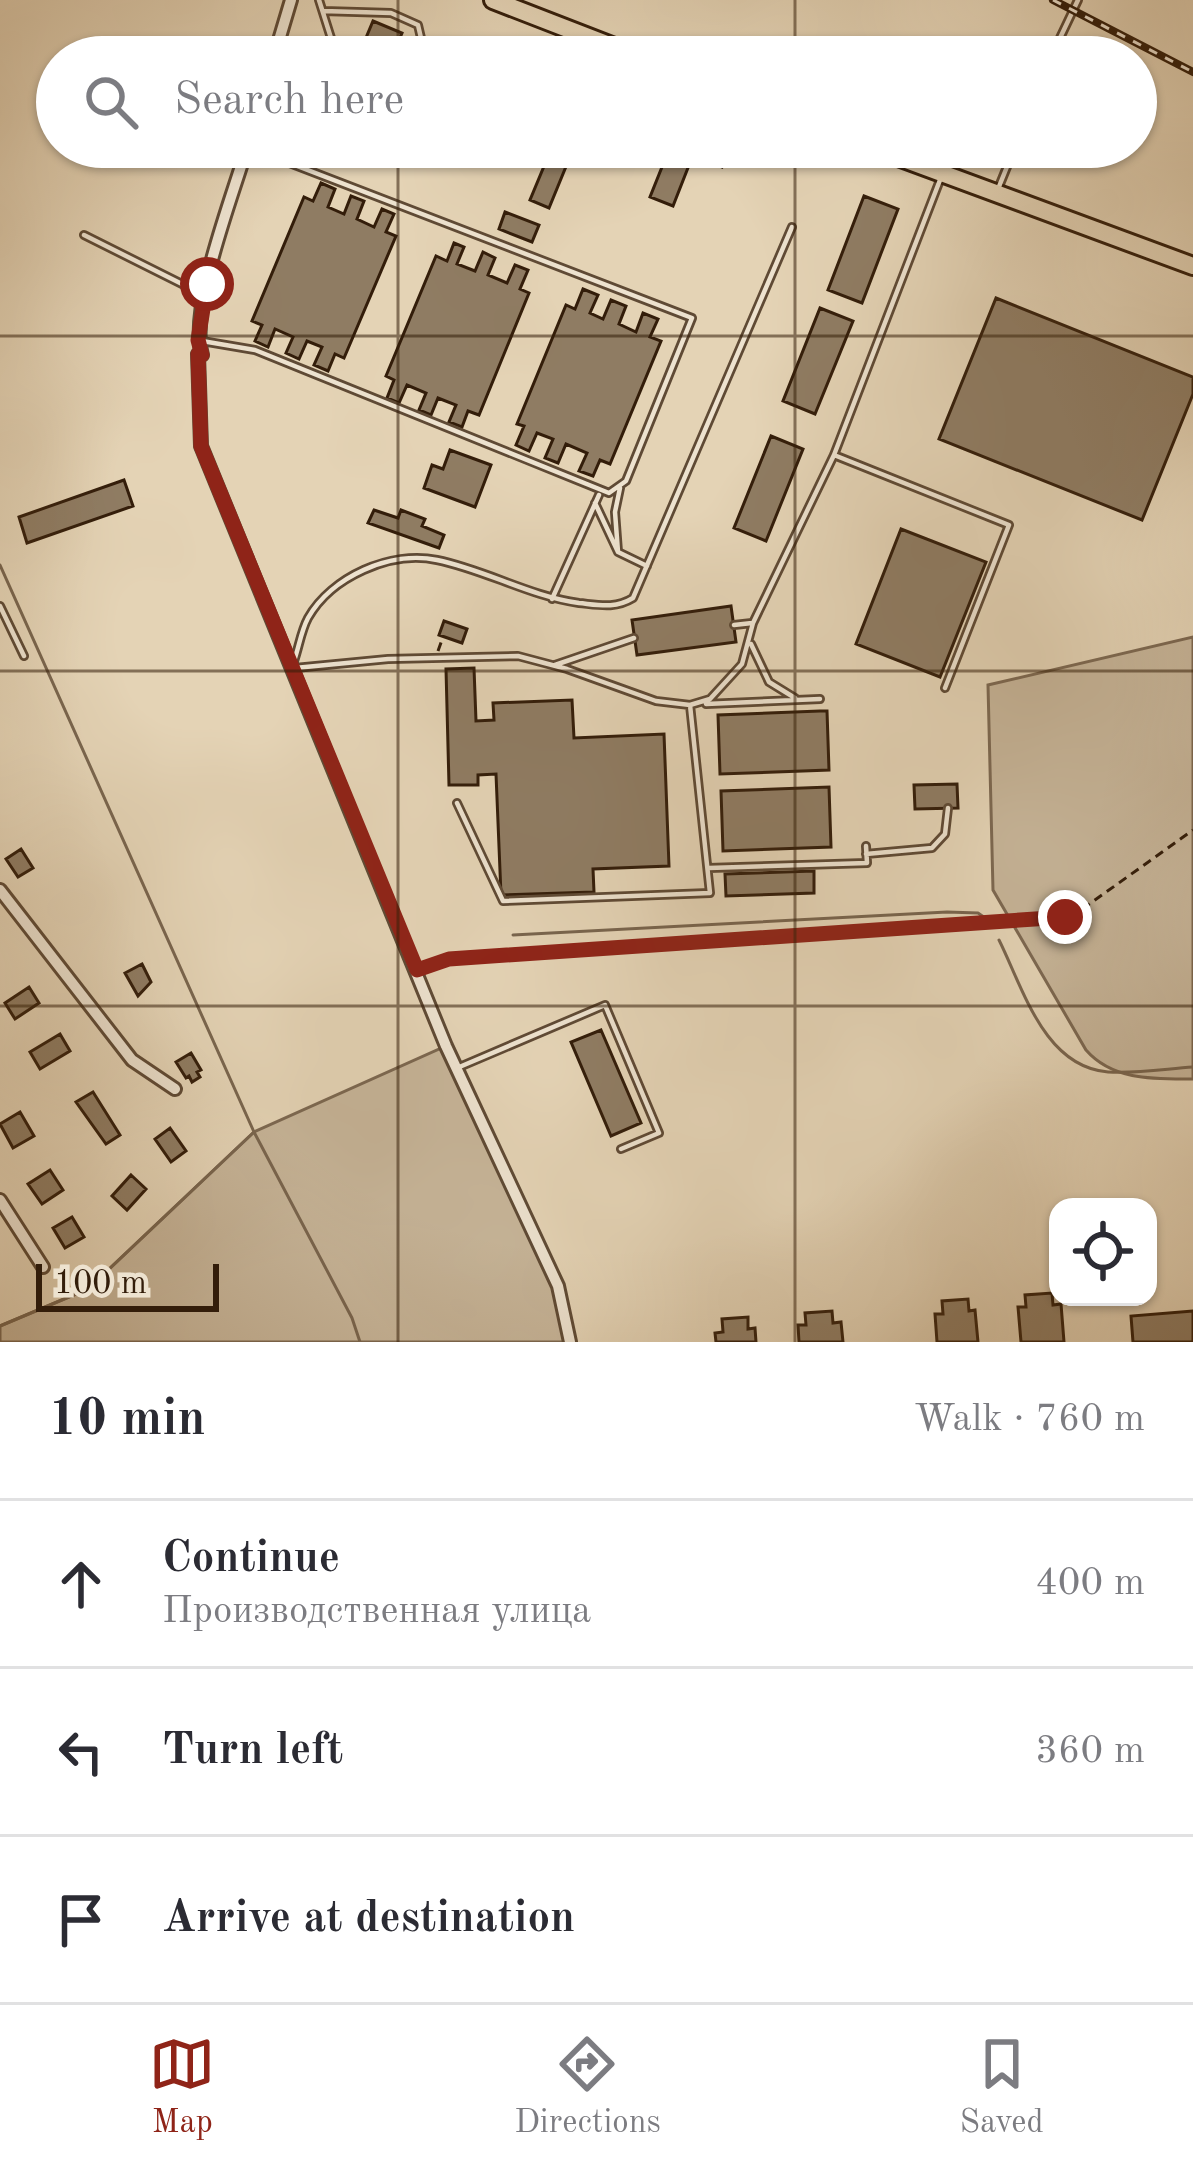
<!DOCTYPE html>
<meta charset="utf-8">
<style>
body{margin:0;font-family:"Old Standard TT",serif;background:#f7f7f7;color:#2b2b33}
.controls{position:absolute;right:36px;bottom:36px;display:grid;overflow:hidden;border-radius:24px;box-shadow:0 3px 9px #0004}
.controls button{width:108px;height:108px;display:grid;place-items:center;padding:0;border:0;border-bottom:3px solid #e1e1e2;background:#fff;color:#2b2b33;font:60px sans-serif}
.scale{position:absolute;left:36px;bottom:30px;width:183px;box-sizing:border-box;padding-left:12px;border:6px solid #331d0a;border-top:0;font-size:33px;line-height:42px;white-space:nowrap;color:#331d0a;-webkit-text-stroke:9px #ede2cf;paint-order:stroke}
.stop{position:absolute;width:36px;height:36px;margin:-27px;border:9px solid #8f2418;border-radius:50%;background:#fff}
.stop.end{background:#8f2418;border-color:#fff;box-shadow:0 3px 12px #0008}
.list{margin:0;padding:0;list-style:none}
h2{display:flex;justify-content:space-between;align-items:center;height:156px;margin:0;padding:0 48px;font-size:51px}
h2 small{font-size:39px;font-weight:400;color:#7c7c81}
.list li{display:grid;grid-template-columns:78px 1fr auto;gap:36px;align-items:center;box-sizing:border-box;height:168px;padding:0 48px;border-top:3px solid #e1e1e2}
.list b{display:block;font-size:45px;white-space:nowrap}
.list p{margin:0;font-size:39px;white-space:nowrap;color:#7c7c81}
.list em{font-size:39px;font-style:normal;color:#7c7c81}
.icon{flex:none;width:66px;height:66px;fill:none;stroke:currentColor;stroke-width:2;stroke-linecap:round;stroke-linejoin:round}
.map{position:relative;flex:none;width:1193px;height:1342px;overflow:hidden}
.search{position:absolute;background:#fff;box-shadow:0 3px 9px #0004;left:36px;right:36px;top:36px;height:132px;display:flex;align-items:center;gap:30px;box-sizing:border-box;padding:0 42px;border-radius:66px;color:#7c7c81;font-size:45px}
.sheet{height:660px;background:#fff}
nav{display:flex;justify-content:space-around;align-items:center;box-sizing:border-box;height:168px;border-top:3px solid #e1e1e2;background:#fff;font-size:33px;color:#7c7c81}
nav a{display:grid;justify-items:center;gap:6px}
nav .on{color:#8f2418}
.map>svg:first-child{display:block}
.green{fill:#c6b498;stroke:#7c6851;stroke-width:3}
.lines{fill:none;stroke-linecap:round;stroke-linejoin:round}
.stream{stroke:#79654e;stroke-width:3}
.building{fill:#8f7c63;stroke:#331d0a;stroke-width:3}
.service-casing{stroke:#5f4a35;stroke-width:10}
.minor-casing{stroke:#5f4a35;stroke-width:16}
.primary-casing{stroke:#331d0a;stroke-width:22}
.path{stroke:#331d0a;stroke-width:3;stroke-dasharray:9 6;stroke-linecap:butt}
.service{stroke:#ede2cf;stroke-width:4.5}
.minor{stroke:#ede2cf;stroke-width:10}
.primary{stroke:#e4d3b5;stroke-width:16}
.rail-casing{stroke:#331d0a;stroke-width:8}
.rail{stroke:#ede2cf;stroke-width:3;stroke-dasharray:9;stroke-linecap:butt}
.route{stroke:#8f2418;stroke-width:15}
.grid{fill:none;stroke:#331d0a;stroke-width:3;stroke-opacity:0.55}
</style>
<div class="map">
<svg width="1193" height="1342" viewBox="0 0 1193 1342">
<rect width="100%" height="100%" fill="#e4d3b5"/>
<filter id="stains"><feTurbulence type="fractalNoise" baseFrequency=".00167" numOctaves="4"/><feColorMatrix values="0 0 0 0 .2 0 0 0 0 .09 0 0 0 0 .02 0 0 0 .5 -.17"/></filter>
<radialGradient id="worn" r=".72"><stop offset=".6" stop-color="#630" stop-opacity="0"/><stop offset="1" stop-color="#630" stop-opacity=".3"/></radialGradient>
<path class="green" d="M1193,637V1079C1155,1079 1113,1081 1086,1050L993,890L988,685Z
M446,1046L558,1285L570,1342H0V1326L88,1289L254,1132Z"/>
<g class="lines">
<path class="stream" d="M0,565L254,1132
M513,935L947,912L978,913L988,920
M999,940C1023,988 1044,1067 1108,1072C1135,1074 1165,1069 1193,1067
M0,1326L88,1289L254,1132L352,1318L360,1342"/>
</g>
<path class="building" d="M373,21L402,33L392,57H358Z
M552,147H574L549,208L530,200Z
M670,147H669H730L722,167L693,155L673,206L650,197Z
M321,183L335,189L328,207L344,214L351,196L364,201L357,219L374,227L382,209L394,214L386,232L396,236L344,358L335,354L328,371L314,365L322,347L307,341L299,359L286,353L293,337L275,329L268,347L255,341L262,325L252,321L304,197L313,201Z
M864,196L898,209L862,303L828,290Z
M505,212L539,225L532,242L499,229Z
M454,243L464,247L457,264L475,271L483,252L495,258L488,275L507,283L515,265L528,270L520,289L529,293L479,415L468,411L462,427L449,422L456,405L438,398L431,415L419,410L426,393L407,385L399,403L387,398L394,380L386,376L436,256L447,261Z
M583,289L598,295L590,313L603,319L611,300L626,306L619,324L636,332L643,313L658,319L650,337L661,341L610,464L600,460L593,476L579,471L587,453L566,444L558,463L545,458L553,439L537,433L529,451L516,445L524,426L517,424L566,305L575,309Z
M996,298L1193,377V394L1142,520L939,439Z
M820,308L853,321L815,414L783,401Z
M771,436L803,449L766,541L734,528Z
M450,450L491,465L475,507L424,488L432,465L443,469Z
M124,480L133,506L27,543L19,517Z
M374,510L398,518L401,510L425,519L422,526L444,535L439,548L368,523Z
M901,529L986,562L940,677L856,644Z
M731,606L736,642L637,655L632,620Z
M444,621L467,629L462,643L439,635Z
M474,668L476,721L494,720L493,703L572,700L574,738L664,734L669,866L593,869L594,892L501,895L496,774L478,775V785H449L446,669Z
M820,711H827L829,770L720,774L718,715Z
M957,784L958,808L915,809L914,785Z
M829,787L831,847L723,851L721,791Z
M21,849L33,868L18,877L6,859Z
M814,871V893L726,896L725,874Z
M142,964L151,982L138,996L125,973Z
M29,987L39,1003L15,1019L5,1003Z
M601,1030L641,1123L611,1136L571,1042Z
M60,1034L70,1051L40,1069L30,1052Z
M191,1053L201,1070L197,1072L200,1077L192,1082L189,1076L186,1078L176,1062Z
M93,1092L120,1135L106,1144L76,1102Z
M20,1112L34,1136L13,1148L0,1124Z
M170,1128L186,1151L171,1162L155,1139Z
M50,1170L63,1190L42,1204L28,1184Z
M131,1175L146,1189L127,1210L112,1196Z
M72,1217L84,1237L65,1248L53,1228Z
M1052,1293L1053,1305L1061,1304L1064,1342H1021L1018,1307H1026L1025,1295Z
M968,1299L969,1311L975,1310L978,1342H937L935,1314H943L942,1301Z
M832,1311L833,1323L841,1322L843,1342H799L798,1325H806L805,1313Z
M1193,1311V1342H1133L1131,1316Z
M748,1317V1329L755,1328L756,1342H716L715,1333L723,1332L722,1319Z"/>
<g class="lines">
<g class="service-casing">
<path id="service" d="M319,0L337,57
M323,11L391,13L418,25L421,38L413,57
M1051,57L1078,0
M307,147L338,159
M998,189L1015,147
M84,235L202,294
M202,341L255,350L609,493L626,481L692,318L248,147
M834,455L1009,525L945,688
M620,488L615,512L618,552L647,566
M595,503L618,552
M552,599L599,495
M0,606L24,656
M734,625L752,623
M751,644L769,682L795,698
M294,661C299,647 301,631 308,618C331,577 391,550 437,560C486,570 529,596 579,603C599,605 615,609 633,598L792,227
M555,665L634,638
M295,668L388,659L518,656L567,669L656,701L690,705L710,699L742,664L753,623L834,455L940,180
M706,704L820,699
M457,803L503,901L710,893L690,705
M866,854L932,848L945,834L948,808
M709,868L867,863L866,846
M457,1068L605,1005L659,1133L621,1149"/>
</g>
<g class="minor-casing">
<path id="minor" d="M274,57L291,0
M247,147C232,199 189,306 202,355L198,354L201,446L446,1046L558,1286L570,1342
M0,890L132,1060L175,1089
M0,1200L43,1267"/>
</g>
<g class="primary-casing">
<path id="primary" d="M493,0L640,57
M871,147L1193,266"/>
</g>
<path class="path" d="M438,651L443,637
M427,967L449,959L1061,918L1081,910L1193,830"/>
<use href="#service" class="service"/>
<use href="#minor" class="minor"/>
<use href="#primary" class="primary"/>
<g class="rail-casing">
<path id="rail" d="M1053,0L1193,72"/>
</g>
<use href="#rail" class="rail"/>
</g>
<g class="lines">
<path class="route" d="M207,284L198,340L202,355L198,354L201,446L417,970L449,959L1065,917"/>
</g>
<path class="grid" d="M398,0V57M795,0V57M398,147V1342M795,147V1342M0,336H1193M0,671H1193M0,1006H1193"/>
<rect width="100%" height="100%" filter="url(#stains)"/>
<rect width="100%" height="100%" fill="url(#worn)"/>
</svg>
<div class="controls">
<button><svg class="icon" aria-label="locate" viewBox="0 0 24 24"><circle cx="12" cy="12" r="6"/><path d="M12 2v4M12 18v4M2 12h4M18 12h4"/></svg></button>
</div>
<div class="scale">100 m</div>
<div class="stop" style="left:207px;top:284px"></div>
<div class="stop end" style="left:1065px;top:917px"></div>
<div class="search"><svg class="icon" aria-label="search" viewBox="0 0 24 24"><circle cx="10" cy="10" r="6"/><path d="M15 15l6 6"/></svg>Search here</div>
</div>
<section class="sheet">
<h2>10 min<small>Walk · 760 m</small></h2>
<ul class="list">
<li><svg class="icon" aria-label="ahead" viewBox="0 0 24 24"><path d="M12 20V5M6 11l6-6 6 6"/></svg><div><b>Continue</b><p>Производственная улица</p></div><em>400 m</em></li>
<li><svg class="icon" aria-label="left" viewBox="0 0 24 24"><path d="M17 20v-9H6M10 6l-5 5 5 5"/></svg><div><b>Turn left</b></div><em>360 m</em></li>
<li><svg class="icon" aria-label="arrive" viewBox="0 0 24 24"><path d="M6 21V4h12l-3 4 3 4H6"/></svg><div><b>Arrive at destination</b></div></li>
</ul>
</section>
<nav>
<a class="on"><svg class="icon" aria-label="map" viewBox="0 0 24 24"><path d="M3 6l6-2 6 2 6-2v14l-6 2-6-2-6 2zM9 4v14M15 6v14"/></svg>Map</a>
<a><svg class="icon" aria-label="directions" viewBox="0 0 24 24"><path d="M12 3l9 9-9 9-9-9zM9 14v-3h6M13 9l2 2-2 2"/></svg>Directions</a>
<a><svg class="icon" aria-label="saved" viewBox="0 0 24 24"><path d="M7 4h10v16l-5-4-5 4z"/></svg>Saved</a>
</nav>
